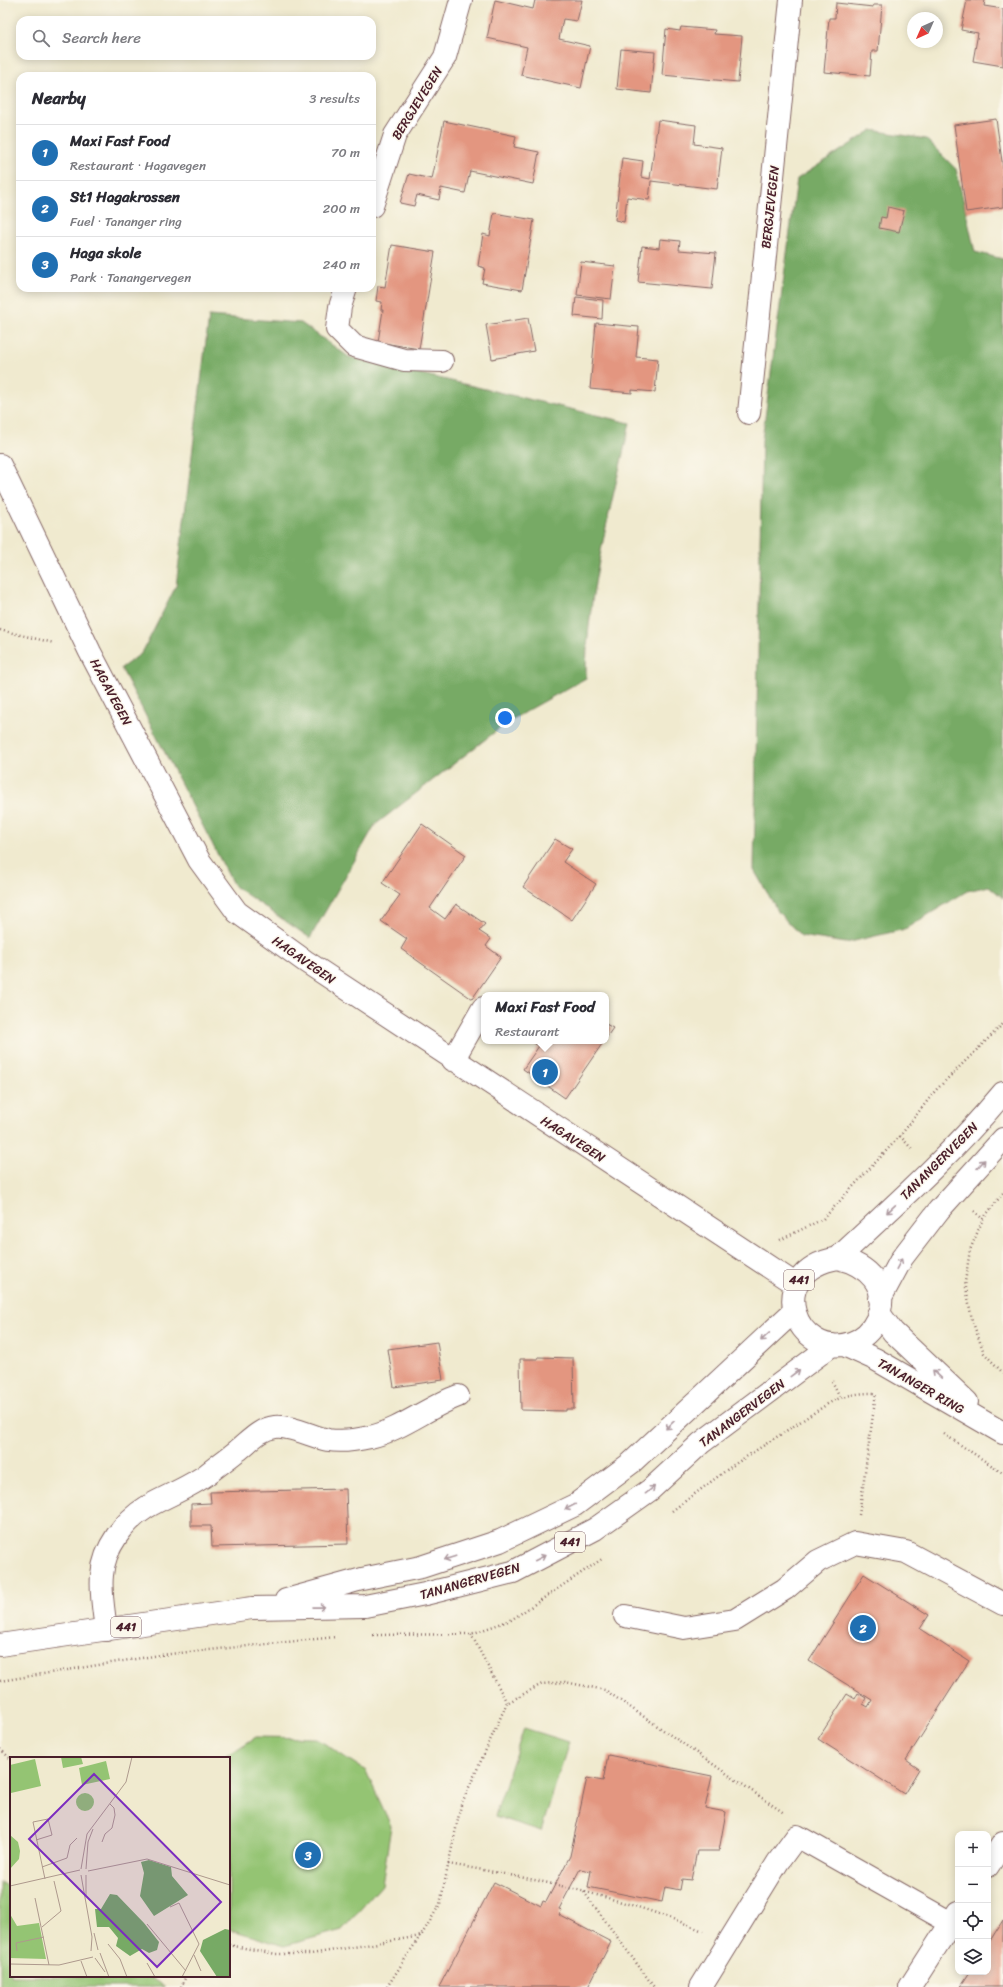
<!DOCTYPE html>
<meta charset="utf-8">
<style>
body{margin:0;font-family:Sriracha,sans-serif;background:#f7f7f7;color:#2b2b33}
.controls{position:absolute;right:12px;bottom:12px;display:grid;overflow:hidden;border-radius:8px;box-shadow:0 2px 10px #0003}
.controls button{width:36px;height:36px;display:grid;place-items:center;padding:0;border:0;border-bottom:1px solid #e1e1e2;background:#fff;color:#2b2b33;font:20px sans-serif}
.compass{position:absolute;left:907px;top:12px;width:36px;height:36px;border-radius:50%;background:#fff;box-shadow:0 2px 10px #0003;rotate:225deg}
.you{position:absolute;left:505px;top:718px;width:14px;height:14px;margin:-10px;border:3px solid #fff;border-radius:50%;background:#1a73e8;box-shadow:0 0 0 6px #1a73e833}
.badge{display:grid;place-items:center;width:26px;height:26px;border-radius:50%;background:#1f6fb2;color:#fff;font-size:13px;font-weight:700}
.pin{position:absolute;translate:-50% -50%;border:2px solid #fff;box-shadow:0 1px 4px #0006}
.popup{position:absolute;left:481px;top:992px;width:128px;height:52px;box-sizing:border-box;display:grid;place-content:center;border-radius:8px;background:#fff;filter:drop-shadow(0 1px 3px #0005);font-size:13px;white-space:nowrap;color:#7c7c81}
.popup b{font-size:15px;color:#2b2b33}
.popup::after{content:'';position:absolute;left:50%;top:100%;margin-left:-8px;border:8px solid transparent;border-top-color:#fff}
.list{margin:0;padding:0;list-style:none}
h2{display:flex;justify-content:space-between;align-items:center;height:52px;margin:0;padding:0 16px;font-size:17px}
h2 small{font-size:13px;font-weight:400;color:#7c7c81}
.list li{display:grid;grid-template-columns:26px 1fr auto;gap:12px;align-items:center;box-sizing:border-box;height:56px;padding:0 16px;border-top:1px solid #e1e1e2}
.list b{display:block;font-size:15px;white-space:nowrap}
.list p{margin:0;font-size:13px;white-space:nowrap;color:#7c7c81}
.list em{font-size:13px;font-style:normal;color:#7c7c81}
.icon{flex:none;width:22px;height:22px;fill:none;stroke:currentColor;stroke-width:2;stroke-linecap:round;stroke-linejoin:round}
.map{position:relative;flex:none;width:1003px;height:1987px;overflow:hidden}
.search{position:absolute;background:#fff;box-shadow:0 2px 10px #0003;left:16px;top:16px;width:360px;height:44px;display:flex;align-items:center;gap:10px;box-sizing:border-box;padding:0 14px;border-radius:12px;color:#7c7c81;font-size:15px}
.panel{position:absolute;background:#fff;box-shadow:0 2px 10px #0003;left:16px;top:72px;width:360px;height:220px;border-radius:12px}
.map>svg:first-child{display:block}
.green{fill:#94c473;stroke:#6f724f}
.forest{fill:#77aa65;stroke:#606448}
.building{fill:#e39680}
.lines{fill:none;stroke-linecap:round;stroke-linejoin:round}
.minor-casing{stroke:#846664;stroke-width:24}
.major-casing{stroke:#846664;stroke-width:24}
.path{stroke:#846664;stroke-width:2.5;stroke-dasharray:1 3;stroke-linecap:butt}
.minor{stroke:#fff;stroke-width:22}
.major{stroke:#fff;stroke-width:22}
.oneway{stroke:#ae9aa0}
.labels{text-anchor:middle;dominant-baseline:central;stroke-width:3;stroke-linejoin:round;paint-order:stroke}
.shield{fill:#fbf7ec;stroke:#7f6065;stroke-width:1}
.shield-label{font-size:12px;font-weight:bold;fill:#4a1f2b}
.street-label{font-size:13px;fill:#4a1f2b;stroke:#fbf7ec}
.inset-road{fill:none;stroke:#ae998d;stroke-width:1}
.view{fill:#7b2cbf;fill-opacity:0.15;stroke:#7b2cbf;stroke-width:2}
.inset-edge{fill:none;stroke:#4a1f2b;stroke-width:2}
</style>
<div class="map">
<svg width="1003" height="1987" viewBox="0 0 1003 1987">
<rect width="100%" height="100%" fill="#fbf7ec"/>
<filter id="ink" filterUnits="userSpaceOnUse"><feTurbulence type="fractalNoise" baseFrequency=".025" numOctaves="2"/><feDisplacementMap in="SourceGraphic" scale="8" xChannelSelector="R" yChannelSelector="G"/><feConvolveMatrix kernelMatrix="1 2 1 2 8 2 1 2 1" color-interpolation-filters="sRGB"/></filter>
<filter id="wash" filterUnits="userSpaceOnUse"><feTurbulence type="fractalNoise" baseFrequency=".012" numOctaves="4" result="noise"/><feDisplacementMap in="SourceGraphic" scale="16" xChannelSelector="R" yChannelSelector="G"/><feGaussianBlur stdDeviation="0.9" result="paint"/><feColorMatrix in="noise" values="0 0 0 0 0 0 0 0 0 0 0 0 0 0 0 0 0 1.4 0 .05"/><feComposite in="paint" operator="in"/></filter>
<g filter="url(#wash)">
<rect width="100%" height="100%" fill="#f0eacf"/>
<path class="green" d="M524,1728L569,1742L541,1831L495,1816Z
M256,1737L316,1738L366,1771L391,1826L382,1885L342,1930L284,1946L229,1929V1758H223Z
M0,1882L11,1889V1976H148L165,1987H0Z"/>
<path class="forest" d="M872,130L926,139L956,169L975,252L1003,259V898L989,886L967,891L905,929L846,943L801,936L779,913L754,870L762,440L797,179Z
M209,316L301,323L349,357L630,423C612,504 586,595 586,678L509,721L375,825L310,938L234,886L121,668L142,653L176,586Z"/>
<g id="blocks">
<path class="building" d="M495,0L533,9L535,0H582L577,21L563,19L559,39L590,46L581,88L521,75L527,47L487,38Z
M967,0H985L984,6L1003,9V66L973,61L978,33L961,30Z
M836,3L873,7V5H882L878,51H872L870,76L824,72L829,18H835Z
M681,27L715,30L714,34L742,36L738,82L662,75L666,29L680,31Z
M621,49L655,52L651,93L617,89Z
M996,119L1003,168V207L966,212L954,125Z
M658,120L696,125L694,144L722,148L717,189L651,181L649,200L627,197L624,222L615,220L622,158L643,161L641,177L650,179Z
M444,121L516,136L514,147L539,152L533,184L470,171L465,193L441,188L439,200L417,195L414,206L400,203L409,174L432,179Z
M888,207L904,211L899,232L879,228L881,217L886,218Z
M494,213L534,220L522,290L482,283L485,268L478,266L483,234L490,236Z
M660,239L680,241L679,250L716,253L712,289L638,282L642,246L659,248Z
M392,245L435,252L419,349L378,342L383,310H381L382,302L376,301L378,286L385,287Z
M581,262L615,266L611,299L577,295Z
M576,297L603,300L602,319L574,316Z
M528,318L534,351L492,359L486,325Z
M596,323L639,327L636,357L658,359L655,392L632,390V393L590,389Z
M422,824L466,855L430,908L445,919L456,904L485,924L479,931L491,939L486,946L501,957L472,999L401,949L407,939L381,921L400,895L382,883Z
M555,839L572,849L563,862L596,884L572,920L523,887Z
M606,1024L613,1028L606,1038Z
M531,1041H604L565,1098L523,1069L539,1046Z
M437,1342L443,1380L394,1387L388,1349Z
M538,1357L573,1358L574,1409H566V1411L521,1410L520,1359H538Z
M346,1489L348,1544L212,1547L211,1526H191V1504L211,1503L210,1492Z
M864,1574L929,1615L920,1629L969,1661L906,1760L919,1769L904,1794L818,1739L847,1694L855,1699L858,1693L866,1698L863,1704L868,1707L872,1700L809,1661Z
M608,1755L712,1776L705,1808L726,1812L719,1851H697L691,1880L682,1879L680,1890L665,1887L662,1902L588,1887L591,1871L580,1869L559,1909L562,1910L559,1915L611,1942L588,1987H439L494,1882L541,1906L543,1901L546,1902L570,1856L587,1778L603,1781Z
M1003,1920V1987H960L970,1972H988V1944Z"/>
</g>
</g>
<g filter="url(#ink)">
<use href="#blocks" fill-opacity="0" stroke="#846664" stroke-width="1"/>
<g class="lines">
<g class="minor-casing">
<path id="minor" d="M372,206L395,135L445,57L461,0
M346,288L340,307L337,329L354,346L404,360L442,361
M749,413L791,0
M0,465L90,652L199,860L237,912L305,961L795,1284
M453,1060L483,1008
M625,1616L684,1628L735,1620L785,1589L818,1561L855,1543L906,1552L1003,1604
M106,1630C104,1612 100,1593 102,1575C104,1548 124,1521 147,1507C166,1496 188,1488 206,1475C216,1467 227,1459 237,1451C249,1442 259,1429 275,1427C290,1425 313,1437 328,1440C341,1442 357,1440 370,1437C401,1430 428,1407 458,1396
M988,1866L1003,1843
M701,1987L778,1862L797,1836L951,1923
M910,1987L958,1912"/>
</g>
<g class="major-casing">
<path id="major" d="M838,1258C867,1265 891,1286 877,1319C872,1330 862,1339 851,1343C797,1361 760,1272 838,1258Z
M838,1258C895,1205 953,1153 1003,1093
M880,1299L902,1258L939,1210L1003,1139
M879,1313L893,1332L967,1402
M844,1345L875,1359L1003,1433
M286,1600L362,1579L421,1567L500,1541L575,1505L631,1463L794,1311
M0,1645L252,1608L365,1606L425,1594L513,1572L595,1529L650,1490L701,1443L832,1345"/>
</g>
<path class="path" d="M0,630L54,643
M900,1136L912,1149
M1003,1193L983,1219L970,1250L965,1282L972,1320L984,1353L1003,1373
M974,1211L983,1219
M780,1240L823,1219L900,1136L935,1091L1003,1024
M832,1381L840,1397
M944,1434L1003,1473
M672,1511L732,1466L826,1405C843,1395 856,1393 875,1393
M859,1515L876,1393
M471,1634L507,1703L542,1684L565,1682L605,1690L784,1813
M373,1635L471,1634L511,1620L602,1559
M0,1681L160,1655L336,1637
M0,1749L11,1759
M448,1864C534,1878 623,1897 703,1931
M584,1892L654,1987
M229,1945L276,1954H311L421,1936L440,1904L461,1805L507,1703
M181,1987L186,1976
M387,1987L420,1936"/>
<use href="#minor" class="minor"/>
<use href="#major" class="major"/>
</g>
<defs><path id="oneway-shaft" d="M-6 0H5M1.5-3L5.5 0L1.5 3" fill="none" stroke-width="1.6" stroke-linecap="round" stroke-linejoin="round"/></defs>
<g class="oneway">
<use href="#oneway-shaft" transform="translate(981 1164) rotate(-48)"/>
<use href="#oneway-shaft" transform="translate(891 1209) rotate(137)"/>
<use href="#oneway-shaft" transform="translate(899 1264) rotate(-62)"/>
<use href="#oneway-shaft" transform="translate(765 1337) rotate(137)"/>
<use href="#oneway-shaft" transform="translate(795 1373) rotate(-37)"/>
<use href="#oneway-shaft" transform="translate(937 1374) rotate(-137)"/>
<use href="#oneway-shaft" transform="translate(670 1425) rotate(136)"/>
<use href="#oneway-shaft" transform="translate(650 1490) rotate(-39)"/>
<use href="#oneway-shaft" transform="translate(570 1507) rotate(153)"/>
<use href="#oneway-shaft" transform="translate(450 1558) rotate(162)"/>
<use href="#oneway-shaft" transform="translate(540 1558) rotate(-27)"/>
<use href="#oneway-shaft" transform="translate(319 1607) rotate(-1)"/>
</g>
</g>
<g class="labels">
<g class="shield">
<rect x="784" y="1270" width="30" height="20" rx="3"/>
<rect x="555" y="1532" width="30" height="20" rx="3"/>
<rect x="111" y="1617" width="30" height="20" rx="3"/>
</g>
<g class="shield-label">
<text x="799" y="1280">441</text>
<text x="570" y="1542">441</text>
<text x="126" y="1627">441</text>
</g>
<g class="street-label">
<text transform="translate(417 103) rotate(-58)">BERGJEVEGEN</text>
<text transform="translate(770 207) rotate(-84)">BERGJEVEGEN</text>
<text transform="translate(111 692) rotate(62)">HAGAVEGEN</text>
<text transform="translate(304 960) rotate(35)">HAGAVEGEN</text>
<text transform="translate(573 1139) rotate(33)">HAGAVEGEN</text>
<text transform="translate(939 1161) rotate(-45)">TANANGERVEGEN</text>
<text transform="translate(921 1386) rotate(30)">TANANGER RING</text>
<text transform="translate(742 1413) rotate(-37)">TANANGERVEGEN</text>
<text transform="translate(470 1581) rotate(-16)">TANANGERVEGEN</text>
</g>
</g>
<g transform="translate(10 1757)">
<rect width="220" height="220" fill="#f0eacf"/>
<path d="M51,0H71L73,7L53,11ZM25,2L31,29L1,36L0,8ZM96,4L100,22L72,28L69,11ZM66 45a9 9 0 1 1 18 0a9 9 0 1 1-18 0ZM0,78L8,85L10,94L9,102L0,112ZM0,157L7,169L29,166L36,202L0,201Z" fill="#94c473"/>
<path d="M139,103L161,110L162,119L178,138L144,159L130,139L134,116L131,105ZM100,137L107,138L134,166L149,185L147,193L139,196L132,192L120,199L106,189L108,181L99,170H87L85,152H91ZM215,172L220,173V220H207L190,194L193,183Z" fill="#77aa65"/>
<path class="inset-road" d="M26,83L42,78L38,62L23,65L35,122M92,85L95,77L102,71L105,58L104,51L100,47M32,110L57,101L60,88L67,81M71,112L77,77L116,25L122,0M76,112L78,85L83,72M78,114L137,102L220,128M71,118L82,180L81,194M0,129L70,113M76,138V118M25,141L39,208M160,150L169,146L189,187L172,220M137,167L176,214M32,170L51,154L44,124M84,176L88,193M98,187L110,202L117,220M7,194L6,186L34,180M90,196L99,220M184,198L191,214M85,201L95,215M71,204L77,220M137,206L145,220M0,207L49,208L83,200"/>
<path class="view" d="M84,17L211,145L147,210L19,82Z"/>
<rect width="220" height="220" class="inset-edge"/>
</g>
</svg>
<div class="controls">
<button>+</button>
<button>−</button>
<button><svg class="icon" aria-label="locate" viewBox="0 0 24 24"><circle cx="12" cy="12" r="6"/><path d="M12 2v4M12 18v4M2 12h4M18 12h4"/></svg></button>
<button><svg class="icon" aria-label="layers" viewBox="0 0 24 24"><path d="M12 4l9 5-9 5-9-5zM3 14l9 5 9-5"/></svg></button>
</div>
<svg class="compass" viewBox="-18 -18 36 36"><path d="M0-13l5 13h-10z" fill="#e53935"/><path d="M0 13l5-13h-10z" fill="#7c7c81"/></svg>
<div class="you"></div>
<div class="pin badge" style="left:545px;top:1072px">1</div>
<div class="popup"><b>Maxi Fast Food</b>Restaurant</div>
<div class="pin badge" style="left:863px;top:1628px">2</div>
<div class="pin badge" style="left:308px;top:1855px">3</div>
<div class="search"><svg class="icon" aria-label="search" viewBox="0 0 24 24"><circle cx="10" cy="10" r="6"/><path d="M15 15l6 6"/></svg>Search here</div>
<section class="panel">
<h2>Nearby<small>3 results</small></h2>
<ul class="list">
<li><span class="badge">1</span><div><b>Maxi Fast Food</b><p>Restaurant · Hagavegen</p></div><em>70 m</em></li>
<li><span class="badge">2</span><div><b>St1 Hagakrossen</b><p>Fuel · Tananger ring</p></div><em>200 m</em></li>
<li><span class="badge">3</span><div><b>Haga skole</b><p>Park · Tanangervegen</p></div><em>240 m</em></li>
</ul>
</section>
</div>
